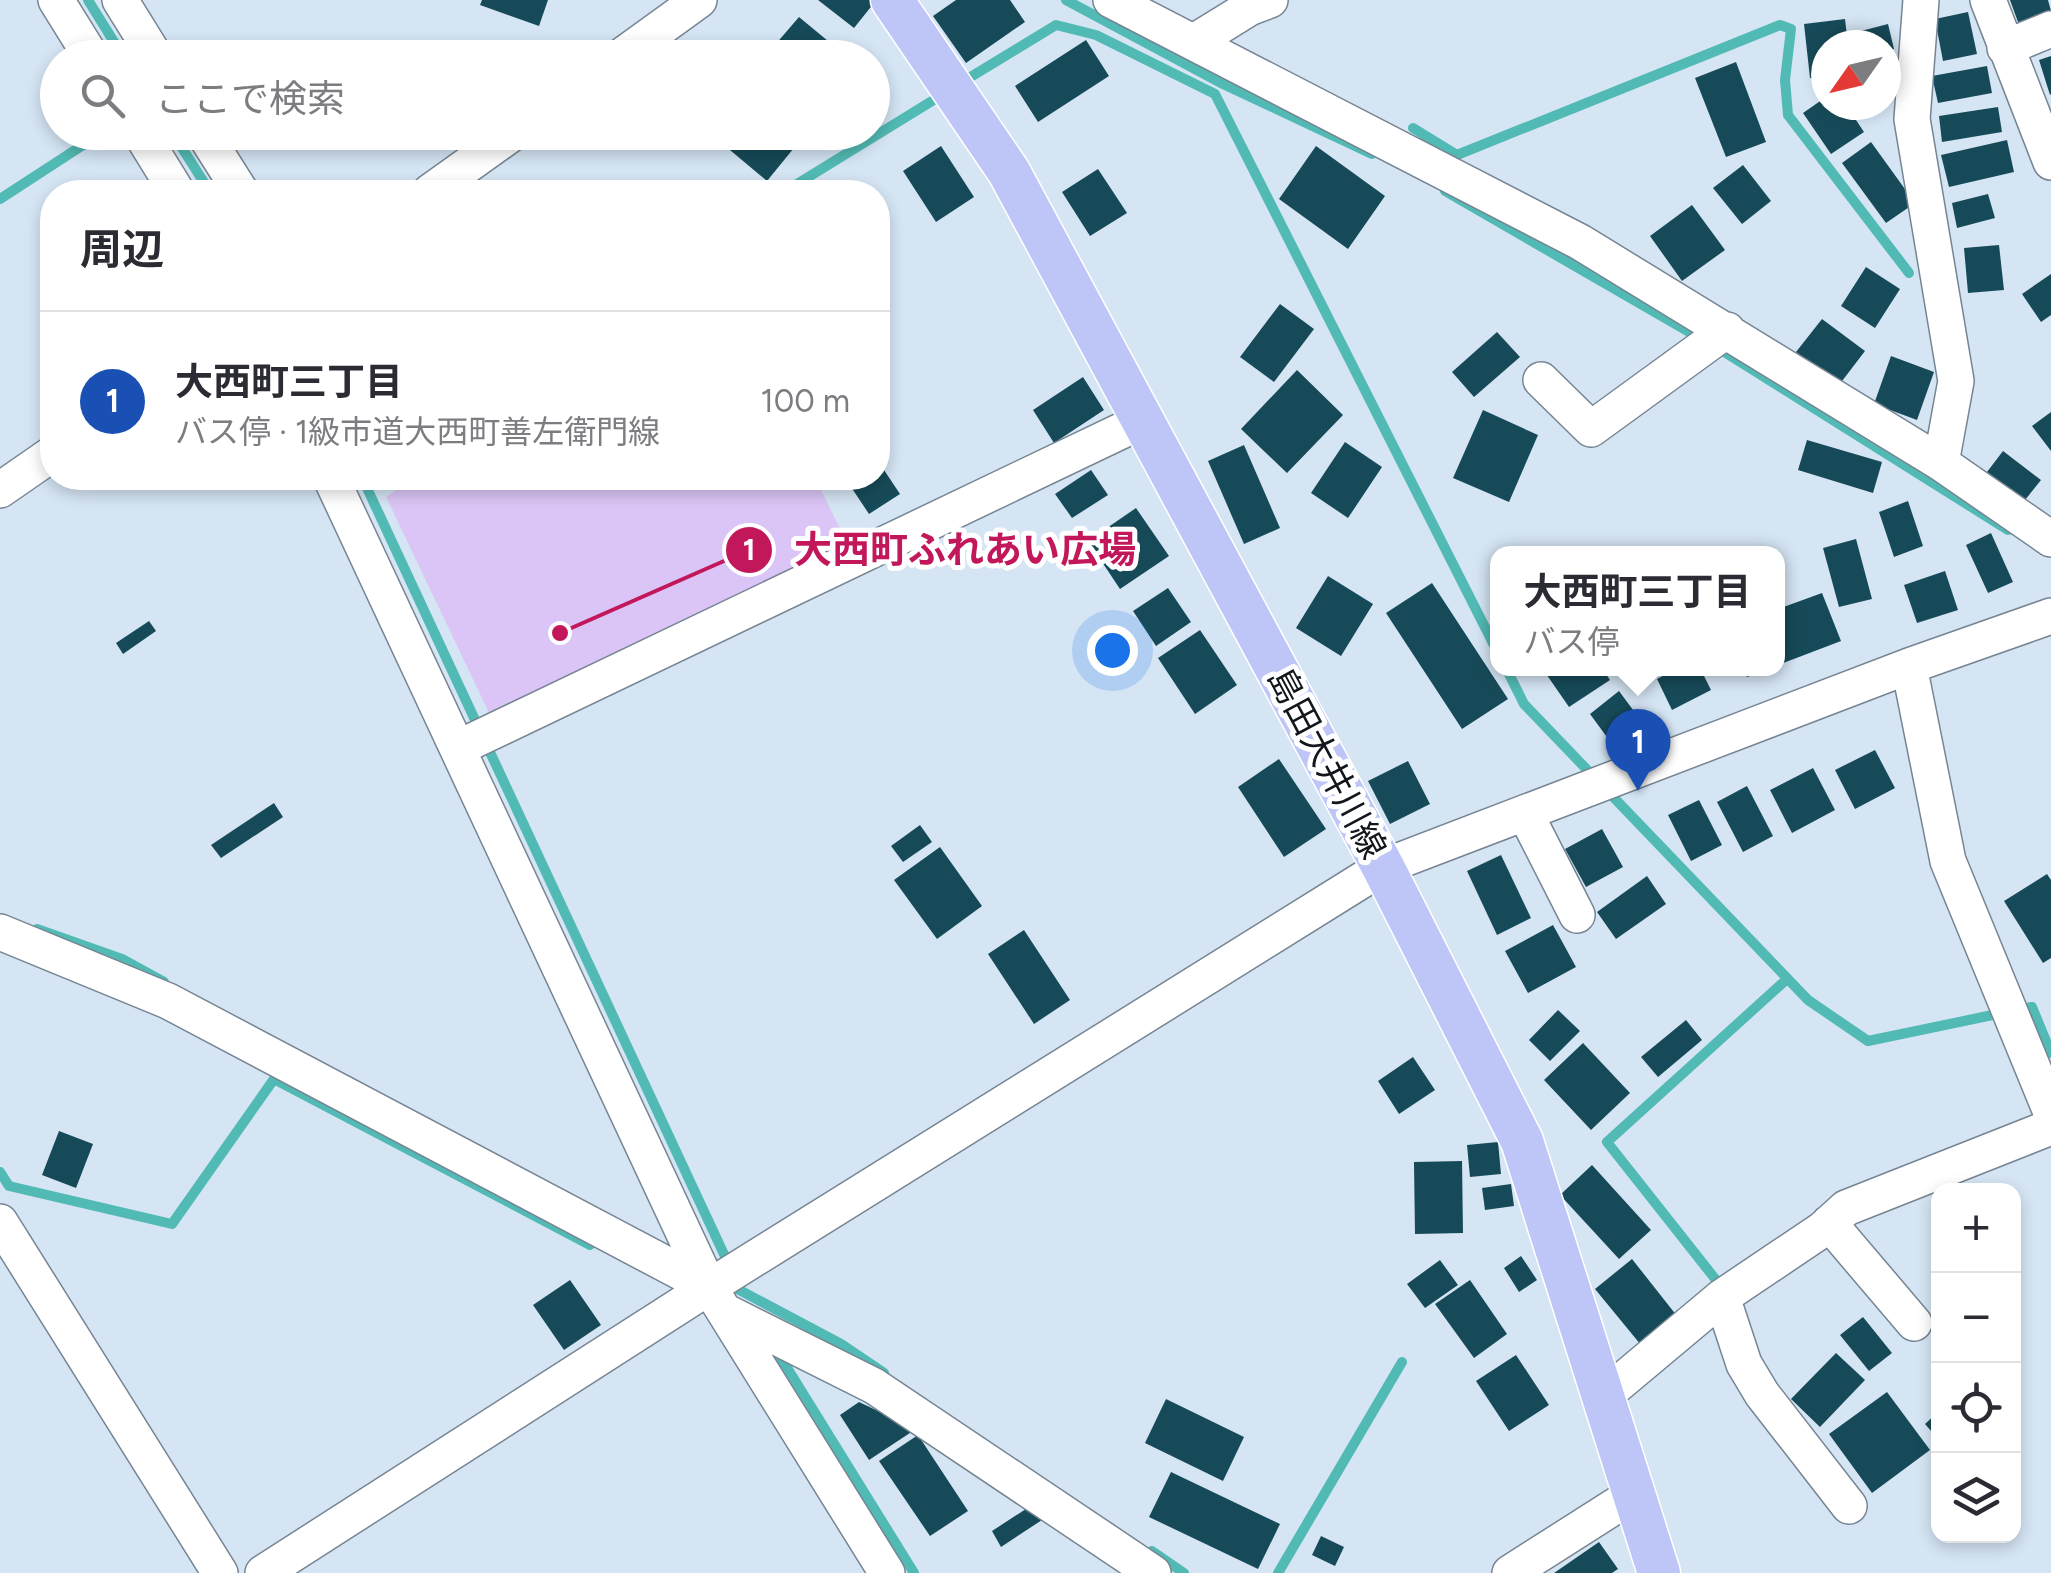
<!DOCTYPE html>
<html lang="ja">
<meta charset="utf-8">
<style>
body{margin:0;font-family:Figtree,"Noto Sans JP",sans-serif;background:#f2f2f3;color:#2b2b33}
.controls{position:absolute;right:30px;bottom:30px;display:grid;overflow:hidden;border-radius:20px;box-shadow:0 5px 15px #0003}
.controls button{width:90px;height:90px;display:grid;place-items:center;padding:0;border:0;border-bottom:2px solid #e1e1e2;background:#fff;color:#2b2b33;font:50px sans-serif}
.compass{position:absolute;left:1811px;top:30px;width:90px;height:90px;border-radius:50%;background:#fff;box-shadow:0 5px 15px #0003;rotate:236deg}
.you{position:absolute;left:1112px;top:650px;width:35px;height:35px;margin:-25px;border:8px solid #fff;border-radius:50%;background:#1a73e8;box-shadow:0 0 0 15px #1a73e833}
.badge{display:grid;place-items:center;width:65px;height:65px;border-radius:50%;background:#1a73e8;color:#fff;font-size:32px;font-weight:700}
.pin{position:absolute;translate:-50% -82px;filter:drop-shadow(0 2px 5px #0008)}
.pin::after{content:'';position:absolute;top:52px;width:35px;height:30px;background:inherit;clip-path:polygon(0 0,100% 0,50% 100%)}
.popup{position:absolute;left:1490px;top:546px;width:295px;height:130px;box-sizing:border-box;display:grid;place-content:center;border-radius:20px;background:#fff;filter:drop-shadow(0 2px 8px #0005);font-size:32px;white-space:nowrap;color:#7c7c81}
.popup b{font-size:38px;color:#2b2b33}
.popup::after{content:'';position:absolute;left:50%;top:100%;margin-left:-20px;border:20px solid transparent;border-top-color:#fff}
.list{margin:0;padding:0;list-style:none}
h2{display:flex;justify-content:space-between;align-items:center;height:130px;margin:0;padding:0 40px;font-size:42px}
h2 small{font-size:32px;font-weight:400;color:#7c7c81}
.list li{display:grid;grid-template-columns:65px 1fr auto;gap:30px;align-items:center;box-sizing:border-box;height:180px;padding:0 40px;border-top:2px solid #e1e1e2}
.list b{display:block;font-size:38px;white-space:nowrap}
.list p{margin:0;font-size:32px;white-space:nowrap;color:#7c7c81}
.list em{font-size:32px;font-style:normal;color:#7c7c81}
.icon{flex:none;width:55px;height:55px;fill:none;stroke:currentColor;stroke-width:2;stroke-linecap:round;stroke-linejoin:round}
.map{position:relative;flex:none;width:2051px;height:1573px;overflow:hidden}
.search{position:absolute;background:#fff;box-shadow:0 5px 15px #0003;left:40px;top:40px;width:850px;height:110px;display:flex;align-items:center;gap:25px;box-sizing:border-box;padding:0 35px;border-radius:55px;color:#7c7c81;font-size:38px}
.panel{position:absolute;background:#fff;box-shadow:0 5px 15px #0003;left:40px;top:180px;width:850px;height:310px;border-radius:40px}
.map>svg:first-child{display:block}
.green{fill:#dbc5f6}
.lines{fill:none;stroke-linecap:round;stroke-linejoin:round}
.stream{stroke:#52bab4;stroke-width:10}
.building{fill:#174a58}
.minor-casing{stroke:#768593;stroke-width:38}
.major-casing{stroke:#fff;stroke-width:45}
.minor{stroke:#fff;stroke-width:35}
.major{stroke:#bec5f7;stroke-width:42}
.labels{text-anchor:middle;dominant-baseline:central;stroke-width:10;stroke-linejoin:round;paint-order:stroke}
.street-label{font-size:35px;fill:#11171c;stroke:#fff}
.leader{fill:none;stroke:#c2185b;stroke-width:4}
.callout-dot{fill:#c2185b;stroke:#fff;stroke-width:4}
.mark-label{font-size:30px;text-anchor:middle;font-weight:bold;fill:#fff}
.callout-label{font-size:38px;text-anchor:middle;font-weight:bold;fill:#c2185b;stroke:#fff;stroke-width:10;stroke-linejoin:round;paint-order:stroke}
</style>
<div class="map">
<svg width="2051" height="1573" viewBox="0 0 2051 1573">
<rect width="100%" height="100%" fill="#d5e5f4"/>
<path class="green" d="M413,478H815L849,547L492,719L386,497Z"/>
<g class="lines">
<path class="stream" d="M88,0L124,58
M1066,0L1223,84L1372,154
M959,84L1056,25L1096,35L1215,94L1498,653
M1413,128L1457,155L1780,25L1791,29L1785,80L1788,115L1909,273
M172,132L210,192
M1445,191L1703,340
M784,192L945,93
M0,199L103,132
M1718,348L2008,530
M362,478L366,486L379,478
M366,486L729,1265
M1506,668L1524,704L1808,1000L1868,1041L2002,1013
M37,929L122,959L164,982
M2018,1010L2032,1007L2051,1053
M0,1172L9,1186L172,1224L274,1079L590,1245
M730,1285L841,1344L884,1373
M1720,1285L1607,1142L1787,979
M776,1350L914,1573
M1152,1551L1184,1573
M1278,1573L1402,1362"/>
</g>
<path class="building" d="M482,0H548L539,26L480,5Z
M818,0H870L874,3L854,28Z
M956,0H1010L1025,22L966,63L933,16Z
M2010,0H2048L2051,11L2018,22Z
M1968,12L1977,54L1943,61L1935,19Z
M799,17L828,41L814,58H774L768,53Z
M1845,19L1848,45H1826V76L1810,78L1804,24Z
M1888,24L1894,49L1886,51V45H1865L1861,31Z
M1086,40L1109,76L1038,122L1015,86Z
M2051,56V94L2050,95L2039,60Z
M1736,62L1766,142L1726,157L1695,78Z
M1987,66L1992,93L1938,103L1932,76Z
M1826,97V105H1846L1864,132L1831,154L1803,113Z
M1998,107L2002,132L1942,142L1939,116Z
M713,132H807L767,181L712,135Z
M2007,140L2014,172L1949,187L1941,155Z
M1871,142L1915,203L1886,223L1842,163Z
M941,146L974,197L936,222L903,171Z
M1316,146L1385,196L1348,249L1279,199Z
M1743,165L1771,201L1742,224L1713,188Z
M1098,169L1127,213L1090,236L1062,192Z
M1988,194L1995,218L1957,228L1952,203Z
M1692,205L1725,250L1682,281L1650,236Z
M1999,245L2004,290L1968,293L1964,248Z
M1866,267L1900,289L1875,328L1841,306Z
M2051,274V315L2041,322L2022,294Z
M1280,304L1314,329L1274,382L1240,357Z
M1822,319L1865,351L1839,385L1796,352Z
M1497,332L1520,357L1474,397L1452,372Z
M1891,356L1934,372L1917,420L1874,404Z
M1297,370L1343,415L1287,473L1241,429Z
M1083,377L1104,410L1054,443L1033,410Z
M1483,410L1538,435L1509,502L1453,478Z
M2051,412V451L2032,426Z
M1807,440L1882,462L1873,493L1798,470Z
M1345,442L1382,467L1348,518L1311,493Z
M1244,445L1280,528L1244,544L1208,461Z
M2003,451L2041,480L2025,500L1987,472Z
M878,461L900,494L869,514L845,478H878Z
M1091,470L1108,495L1072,518L1055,494Z
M1908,501L1923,546L1894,557L1879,512Z
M1136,508L1169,556L1120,589L1088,541Z
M1991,533L2013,582L1988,593L1966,545Z
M1856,539L1872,599L1839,607L1823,548Z
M1945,571L1958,610L1917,623L1904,585Z
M1328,576L1373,604L1341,656L1296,628Z
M1432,583L1508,699L1462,729L1386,613Z
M1168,588L1191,622L1156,646L1133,611Z
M1822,593L1841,641L1778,665V609Z
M149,621L156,631L123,654L116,643Z
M1200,630L1237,685L1195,714L1158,658Z
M1542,668H1602L1610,680L1569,707Z
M1678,668H1700L1711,690L1672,710L1657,679Z
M1743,668H1768V669L1747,677Z
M1619,691L1642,722L1612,744L1590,714Z
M1875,750L1895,788L1855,809L1835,770Z
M1279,759L1326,829L1284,857L1238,787Z
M1408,761L1430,804L1390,824L1368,781Z
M1813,768L1835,810L1792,833L1770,790Z
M1747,786L1773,836L1743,852L1717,802Z
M1699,800L1722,845L1691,861L1668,815Z
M274,803L283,817L221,858L211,845Z
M920,825L932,842L903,862L891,846Z
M1602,829L1623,867L1586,887L1565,849Z
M940,847L982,906L937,939L894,880Z
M1501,855L1531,918L1497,935L1467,871Z
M2047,874L2051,880V958L2043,963L2004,901Z
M1647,876L1666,904L1616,939L1597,912Z
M1553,925L1576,967L1528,993L1505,951Z
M1024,930L1070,1000L1034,1024L988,954Z
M1558,1010L1580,1031L1550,1061L1529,1040Z
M1686,1020L1702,1040L1658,1077L1641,1057Z
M1583,1043L1630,1093L1591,1130L1544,1080Z
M1413,1057L1435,1090L1399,1114L1378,1081Z
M59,1131L93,1144L76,1188L42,1175Z
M1498,1142L1501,1174L1470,1177L1467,1145Z
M1462,1161L1463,1233L1415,1234L1414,1162Z
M1592,1165L1651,1230L1619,1259L1560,1195Z
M1511,1184L1514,1206L1485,1210L1482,1188Z
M1521,1256L1537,1280L1519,1292L1504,1268Z
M1632,1259L1677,1316L1641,1345L1595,1289Z
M1440,1260L1458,1285L1425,1308L1407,1284Z
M570,1280L601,1325L564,1350L533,1305Z
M1470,1280L1507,1334L1474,1358L1435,1304Z
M1863,1317L1892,1353L1869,1371L1840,1335Z
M1836,1353L1865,1380L1820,1427L1791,1399Z
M1516,1355L1549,1405L1509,1431L1476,1381Z
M1887,1392L1930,1450L1872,1493L1829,1434Z
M1166,1399L1244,1437L1223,1481L1145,1443Z
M859,1402L916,1429L869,1460L840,1415Z
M1938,1412V1439L1925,1424Z
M918,1435L968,1511L930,1536L879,1461Z
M1171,1472L1280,1524L1258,1569L1149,1517Z
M1032,1505L1042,1520L1001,1547L992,1531Z
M1321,1536L1344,1547L1335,1566L1312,1555Z
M1599,1542L1618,1569L1612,1573H1554Z"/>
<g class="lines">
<g class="minor-casing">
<path id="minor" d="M56,0L92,58
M120,0L156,58
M1111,0L1580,242L1941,463L2051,539
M1921,0L1912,119L1956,381L1941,463
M1988,0L2051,162
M1194,42L1249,8L1270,0
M2005,48L2051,29
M619,58L699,0
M140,132L177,192
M203,132L241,192
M430,192L514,132
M1541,380L1591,429L1727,330
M331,478L709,1287L887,1573
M0,490L52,454
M1909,666L1948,861L2051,1112
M458,748L1144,420
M1525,813L1577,915
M0,932L168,1001L709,1287
M0,1222L220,1573
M1829,1223L1914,1323
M1722,1297L1744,1364L1762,1394L1849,1506
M724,1311L874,1386L1153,1573
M1605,1395L1722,1297L1823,1229L1846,1208L2051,1127
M263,1573L709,1287L1383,867L1909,666L2051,616
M1510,1573L1634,1494"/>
</g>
<g class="major-casing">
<path id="major" d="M892,0L1009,172L1383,867L1522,1141L1659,1573"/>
</g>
<use href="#minor" class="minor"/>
<use href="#major" class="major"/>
</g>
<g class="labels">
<g class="street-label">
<text transform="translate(1327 763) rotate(62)">島田大井川線</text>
</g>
</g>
<path class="leader" d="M560 633L749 550"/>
<g class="callout-dot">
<circle cx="560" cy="633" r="10"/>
<circle cx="749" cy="550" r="25"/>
</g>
<g class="mark-label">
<text x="749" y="560">1</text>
</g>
<g class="callout-label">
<text x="965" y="563">大西町ふれあい広場</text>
</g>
</svg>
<div class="controls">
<button>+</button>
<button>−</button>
<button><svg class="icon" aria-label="locate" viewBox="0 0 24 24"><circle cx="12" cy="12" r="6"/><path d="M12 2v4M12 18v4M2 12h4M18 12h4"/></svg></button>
<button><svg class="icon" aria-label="layers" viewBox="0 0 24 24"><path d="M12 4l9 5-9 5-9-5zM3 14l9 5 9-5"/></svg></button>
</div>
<svg class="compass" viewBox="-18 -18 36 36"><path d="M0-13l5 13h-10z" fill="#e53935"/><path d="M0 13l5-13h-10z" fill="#7c7c81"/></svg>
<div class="you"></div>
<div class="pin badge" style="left:1638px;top:791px;background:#1a4fb4">1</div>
<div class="popup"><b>大西町三丁目</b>バス停</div>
<div class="search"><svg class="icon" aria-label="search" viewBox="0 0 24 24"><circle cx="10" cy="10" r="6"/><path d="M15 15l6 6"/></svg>ここで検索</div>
<section class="panel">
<h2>周辺<small></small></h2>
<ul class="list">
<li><span class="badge" style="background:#1a4fb4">1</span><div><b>大西町三丁目</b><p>バス停 · 1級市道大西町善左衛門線</p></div><em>100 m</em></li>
</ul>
</section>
</div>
